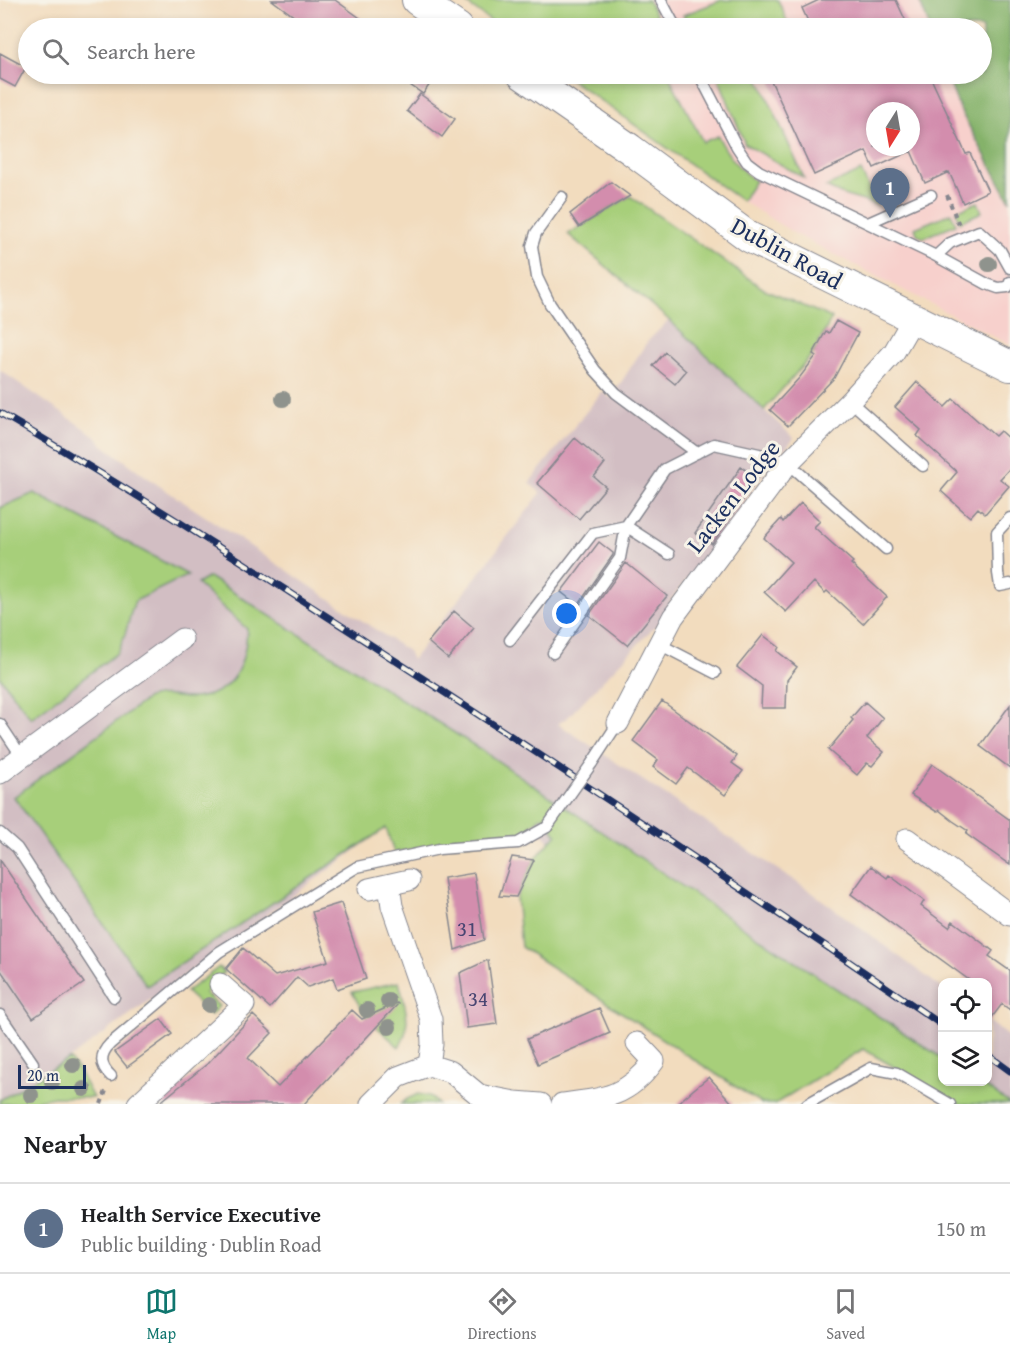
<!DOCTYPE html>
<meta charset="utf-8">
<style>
body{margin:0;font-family:"Gentium Book Plus",serif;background:#f2f2f2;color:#202124}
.controls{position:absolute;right:18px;bottom:18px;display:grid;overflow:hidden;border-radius:12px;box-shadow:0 3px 9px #0003}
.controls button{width:54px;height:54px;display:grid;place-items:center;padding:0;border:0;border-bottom:2px solid #e0e0e0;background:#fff;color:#202124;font:30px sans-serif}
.compass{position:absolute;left:866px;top:102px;width:54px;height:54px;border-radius:50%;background:#fff;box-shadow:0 3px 9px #0003;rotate:191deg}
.scale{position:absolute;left:18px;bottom:15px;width:68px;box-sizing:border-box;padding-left:6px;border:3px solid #1b2f5e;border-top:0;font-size:16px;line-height:21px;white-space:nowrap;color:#1b2f5e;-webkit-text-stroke:4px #f7f3e8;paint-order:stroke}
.you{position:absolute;left:567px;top:614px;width:21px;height:21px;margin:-15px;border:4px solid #fff;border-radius:50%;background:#1a73e8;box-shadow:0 0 0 9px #1a73e833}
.badge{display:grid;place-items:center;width:39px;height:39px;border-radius:50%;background:#0f766e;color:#fff;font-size:20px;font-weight:700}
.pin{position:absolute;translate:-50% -50px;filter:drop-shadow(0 2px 3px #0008)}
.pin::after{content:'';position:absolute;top:32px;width:21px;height:18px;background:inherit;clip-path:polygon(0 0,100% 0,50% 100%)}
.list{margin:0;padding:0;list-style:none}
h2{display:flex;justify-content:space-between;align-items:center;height:78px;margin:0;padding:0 24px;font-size:26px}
h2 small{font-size:20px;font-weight:400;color:#757577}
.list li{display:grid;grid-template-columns:39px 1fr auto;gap:18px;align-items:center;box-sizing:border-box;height:90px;padding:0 24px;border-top:2px solid #e0e0e0}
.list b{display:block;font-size:22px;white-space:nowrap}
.list p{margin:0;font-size:20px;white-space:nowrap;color:#757577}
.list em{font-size:20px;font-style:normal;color:#757577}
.icon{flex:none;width:33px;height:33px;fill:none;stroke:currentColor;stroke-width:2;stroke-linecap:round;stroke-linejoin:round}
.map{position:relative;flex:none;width:1010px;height:1104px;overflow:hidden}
.search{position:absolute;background:#fff;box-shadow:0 3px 9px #0003;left:18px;right:18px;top:18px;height:66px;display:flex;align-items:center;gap:15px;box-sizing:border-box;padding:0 21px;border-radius:33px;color:#757577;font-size:22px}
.sheet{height:168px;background:#fff}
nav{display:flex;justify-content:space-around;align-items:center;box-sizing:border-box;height:84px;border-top:2px solid #e0e0e0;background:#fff;font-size:16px;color:#757577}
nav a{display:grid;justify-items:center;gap:3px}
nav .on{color:#0f766e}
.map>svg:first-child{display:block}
.built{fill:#f7d0cc;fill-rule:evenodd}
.industrial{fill:#d2bec3}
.green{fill:#a7cf7a;stroke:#617f6c;stroke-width:1.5}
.forest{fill:#85b26a;stroke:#507064;stroke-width:1.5}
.building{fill:#d38dad;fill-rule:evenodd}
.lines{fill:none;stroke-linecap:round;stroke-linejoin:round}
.lane-casing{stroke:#86868e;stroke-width:13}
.street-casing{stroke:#86868e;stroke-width:23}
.secondary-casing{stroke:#86868e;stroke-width:32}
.path{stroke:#86868e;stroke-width:4;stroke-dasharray:4.5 4.5;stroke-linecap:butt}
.lane{stroke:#fff;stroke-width:10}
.street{stroke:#fff;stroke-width:21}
.secondary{stroke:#fff;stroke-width:30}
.rail-casing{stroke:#1b2f5e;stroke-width:7}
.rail{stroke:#f7f3e8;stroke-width:4.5;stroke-dasharray:14;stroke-linecap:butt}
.lane-bridge-casing{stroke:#86868e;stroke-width:13;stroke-linecap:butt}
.lane-bridge{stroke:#fff;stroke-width:10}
.tree{fill:#8f938d}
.labels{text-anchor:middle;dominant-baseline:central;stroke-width:6;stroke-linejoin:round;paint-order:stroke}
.number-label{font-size:21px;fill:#494672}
.street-label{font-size:24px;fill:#1b2f5e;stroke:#f7f3e8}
</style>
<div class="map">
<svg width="1010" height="1104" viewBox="0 0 1010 1104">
<rect width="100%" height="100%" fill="#f7f3e8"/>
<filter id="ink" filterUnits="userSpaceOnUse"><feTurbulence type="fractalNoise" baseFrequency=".0167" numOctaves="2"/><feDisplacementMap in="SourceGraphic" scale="12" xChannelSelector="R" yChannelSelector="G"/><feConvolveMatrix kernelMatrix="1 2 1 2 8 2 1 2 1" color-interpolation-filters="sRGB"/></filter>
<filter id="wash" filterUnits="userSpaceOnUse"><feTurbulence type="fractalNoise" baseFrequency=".008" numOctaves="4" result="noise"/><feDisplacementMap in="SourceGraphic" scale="24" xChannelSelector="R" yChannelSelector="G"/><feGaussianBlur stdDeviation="1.35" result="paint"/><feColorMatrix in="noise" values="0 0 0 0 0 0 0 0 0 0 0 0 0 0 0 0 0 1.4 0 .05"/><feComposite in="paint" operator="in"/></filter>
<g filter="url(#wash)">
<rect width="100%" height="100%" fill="#f2dcbe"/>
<path class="built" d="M464,0H919L930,28H503Z
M566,74H946L960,110L1010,201V345L797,235L742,201ZM875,111H911V147H875Z"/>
<path class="industrial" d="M669,320L794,438L759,479L712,547L671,599L666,615L569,716L558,724L810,891L942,988V1082H988V1021L1010,1038V1104H958L863,1049L553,848L483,751L197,584L247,629L386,828L69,1059L0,1100V370L95,436L103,445L158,485L408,651L412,660L541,493L529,483L602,392L611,398L647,342Z"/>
<path class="green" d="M462,0H648L663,28H500Z
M722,0H778L790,28H689L683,15Z
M563,74H668L703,142L718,136C728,156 738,168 755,181L742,201Z
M717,74H757L804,178L745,144Z
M861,171L877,205L843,195L826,187Z
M630,196L764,289L832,318L812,355L764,410L669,320L568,234Z
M978,202L982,212L960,222L956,211Z
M951,213L956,224L923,238L917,234L915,228Z
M34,493L188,575L135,601C128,618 127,637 117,653L31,718L0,677V508Z
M209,577L483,751L741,926L942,1058V1082H978L1010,1104H958L863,1049L775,1104H762L521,947L516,897L534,860L557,834L542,816L515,839L449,844L394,853L386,828L147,986L14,797L148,698C167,692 176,699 194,698C233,695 246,664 247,629L197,584Z
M219,967L224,972L205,993L219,1006L211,1015L186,992Z
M399,982C405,1005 413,1026 399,1047L366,1017L352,992Z
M69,1059L78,1070L93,1098L54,1097L39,1100L32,1104H0V1100Z
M418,1094L430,1096L438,1104H401L407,1099Z"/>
<path class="forest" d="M919,0H1010V201L960,110L946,74H982V28H930Z"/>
<g id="blocks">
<path class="building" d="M272,0H335L374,28H310Z
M819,0H896L909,28H811L802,8Z
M0,53L26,67L15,87L0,79Z
M394,74H437L423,94Z
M768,74H929L966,154L970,153L988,191L963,203L949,172L925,183L911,151L874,168L866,151L814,175ZM875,111H911V147H875Z
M420,94L455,119L442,137L407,111Z
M611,182L630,196L579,227L570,214Z
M836,321L858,333L834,378L788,426L770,410L800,377L816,356L813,354L826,331L829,333Z
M665,352L686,371L675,384L653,366Z
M917,382L945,407L953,399L995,436L1000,431L1010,440V468L1000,479L1009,486L985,514L978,508L970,517L941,491L957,472L917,436L921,430L895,407Z
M575,438L605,463L594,477L606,487L579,519L537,483Z
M741,467L758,478L712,544L695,533Z
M801,503L820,521L814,527L853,562L851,564L887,597L863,624L827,591L825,593L814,582L786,612L764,592L791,562L764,538L781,519L783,522Z
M599,542L613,553V555L578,605L561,592Z
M626,563L667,596L627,645L589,615Z
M454,611L474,628L448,659L428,642Z
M763,635L779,647L777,651L797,667L787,680L786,708H761L762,686L737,667Z
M662,701L737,756L732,763L743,771L725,795L688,768L676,784L653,767L658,760L633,741Z
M865,702L883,718L867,738L884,752L872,766L867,763L857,775L828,750L853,720L851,718Z
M1010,705V768L980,746Z
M932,764L1010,820V865L966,834L968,831L953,821L939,810L937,812L911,795Z
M512,857L534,860L516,897L499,896Z
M0,860L84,983L33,1018L0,969Z
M871,866L887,878L889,875L924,901L921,906L949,927L953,921L993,951L989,956L1010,971V1010L1002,1004L987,1024V982H972L851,894Z
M474,873L484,940L455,950L444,878Z
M341,903L366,979L337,989L333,978L308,987L297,977L270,1008L226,969L243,948L275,976L328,961L312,912Z
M488,960L497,1024L467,1028L460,973Z
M397,1003L398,1004L304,1104H158L207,1064L253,1015L272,1033L248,1058L278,1087L352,1010L362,1019Z
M599,1008L610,1033L538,1064L527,1039Z
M161,1019L172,1034L127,1067L115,1052Z
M709,1077L733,1104H677L694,1089Z"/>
</g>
</g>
<g filter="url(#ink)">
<use href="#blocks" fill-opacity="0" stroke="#86868e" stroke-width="1.5"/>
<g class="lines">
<g class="lane-casing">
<path id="lane" d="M661,0L676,28
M699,74L737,147L747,162L759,171L936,256L987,284L998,288L1008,287L1010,282
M562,197L536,233L532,246L537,277L550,304L595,370L616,393L697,453
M868,223L931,195
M936,256L950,243L979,231L1000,250L1010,268
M850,401L923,466
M1010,518L997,532L998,573L1000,586L1010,584
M510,640L593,533L626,526L665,469L714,444L759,454L788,463L886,549
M659,644L715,673
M553,653L620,558L626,526L669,554
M0,724L22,757
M592,763L618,723
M0,833L17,848L114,997
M0,1015L33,1063
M111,1076C100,1066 99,1055 110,1044L219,952L357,867L439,849L518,843L547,827
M807,1104L871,1068L897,1073L950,1104"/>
</g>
<g class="street-casing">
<path id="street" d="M618,723L673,617L788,463L850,401L894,352L913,319
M0,773L182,639
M907,839L1010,915
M389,885L392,906L431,1019L432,1044L429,1065
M369,889L409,880
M138,1104L244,1005L220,984
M371,1104L398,1077L429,1065L451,1072L479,1095L515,1102L541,1104
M562,1104C603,1099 628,1097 654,1061L637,1043"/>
</g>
<g class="secondary-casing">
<path id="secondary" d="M417,0L458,28
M522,74L630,149L749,237L1010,366"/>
</g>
<path class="path" d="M947,195L959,225
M101,1104L106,1091"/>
<use href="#lane" class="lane"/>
<use href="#street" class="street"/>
<use href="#secondary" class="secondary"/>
<g class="rail-casing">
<path id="rail" d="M0,413C141,496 279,585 416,674C593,789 768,906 942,1025
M988,1055L1010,1071"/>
</g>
<use href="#rail" class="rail"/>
<g class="lane-bridge-casing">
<path id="lane-bridge" d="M547,827L592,763"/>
</g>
<use href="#lane-bridge" class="lane-bridge"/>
</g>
<g class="tree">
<circle cx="989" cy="264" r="8"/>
<circle cx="283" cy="399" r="8"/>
<circle cx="388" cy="1001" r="8"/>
<circle cx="209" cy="1005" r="8"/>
<circle cx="367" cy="1010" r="8"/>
<circle cx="389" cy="1027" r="8"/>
<circle cx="73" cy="1065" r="8"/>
<circle cx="52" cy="1082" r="8"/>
<circle cx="84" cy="1089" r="8"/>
<circle cx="31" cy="1095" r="8"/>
</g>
</g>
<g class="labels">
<g class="number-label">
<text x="467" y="928">31</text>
<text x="478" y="998">34</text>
</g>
<g class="street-label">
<text transform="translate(787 253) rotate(29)">Dublin Road</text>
<text transform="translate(733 496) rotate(-52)">Lacken Lodge</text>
</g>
</g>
</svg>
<div class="controls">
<button><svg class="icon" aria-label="locate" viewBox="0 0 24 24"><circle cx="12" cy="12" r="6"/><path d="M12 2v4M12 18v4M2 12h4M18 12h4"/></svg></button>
<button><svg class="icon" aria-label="layers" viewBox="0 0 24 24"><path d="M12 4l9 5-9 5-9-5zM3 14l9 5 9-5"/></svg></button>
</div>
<svg class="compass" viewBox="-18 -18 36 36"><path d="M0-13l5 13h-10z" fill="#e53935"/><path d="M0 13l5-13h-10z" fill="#757577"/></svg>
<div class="scale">20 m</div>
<div class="you"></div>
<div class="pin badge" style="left:890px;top:218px;background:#5c6f8a">1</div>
<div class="search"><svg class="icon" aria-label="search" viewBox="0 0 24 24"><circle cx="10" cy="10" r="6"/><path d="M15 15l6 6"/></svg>Search here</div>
</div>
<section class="sheet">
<h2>Nearby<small></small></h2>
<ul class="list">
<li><span class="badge" style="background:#5c6f8a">1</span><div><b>Health Service Executive</b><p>Public building · Dublin Road</p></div><em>150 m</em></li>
</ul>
</section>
<nav>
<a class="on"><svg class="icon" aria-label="map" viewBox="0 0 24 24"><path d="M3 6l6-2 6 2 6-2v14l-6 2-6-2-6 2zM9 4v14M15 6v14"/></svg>Map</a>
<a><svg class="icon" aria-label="directions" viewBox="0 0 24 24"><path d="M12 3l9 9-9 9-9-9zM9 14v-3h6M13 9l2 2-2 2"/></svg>Directions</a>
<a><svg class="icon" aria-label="saved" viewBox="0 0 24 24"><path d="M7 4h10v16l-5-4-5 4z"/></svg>Saved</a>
</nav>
